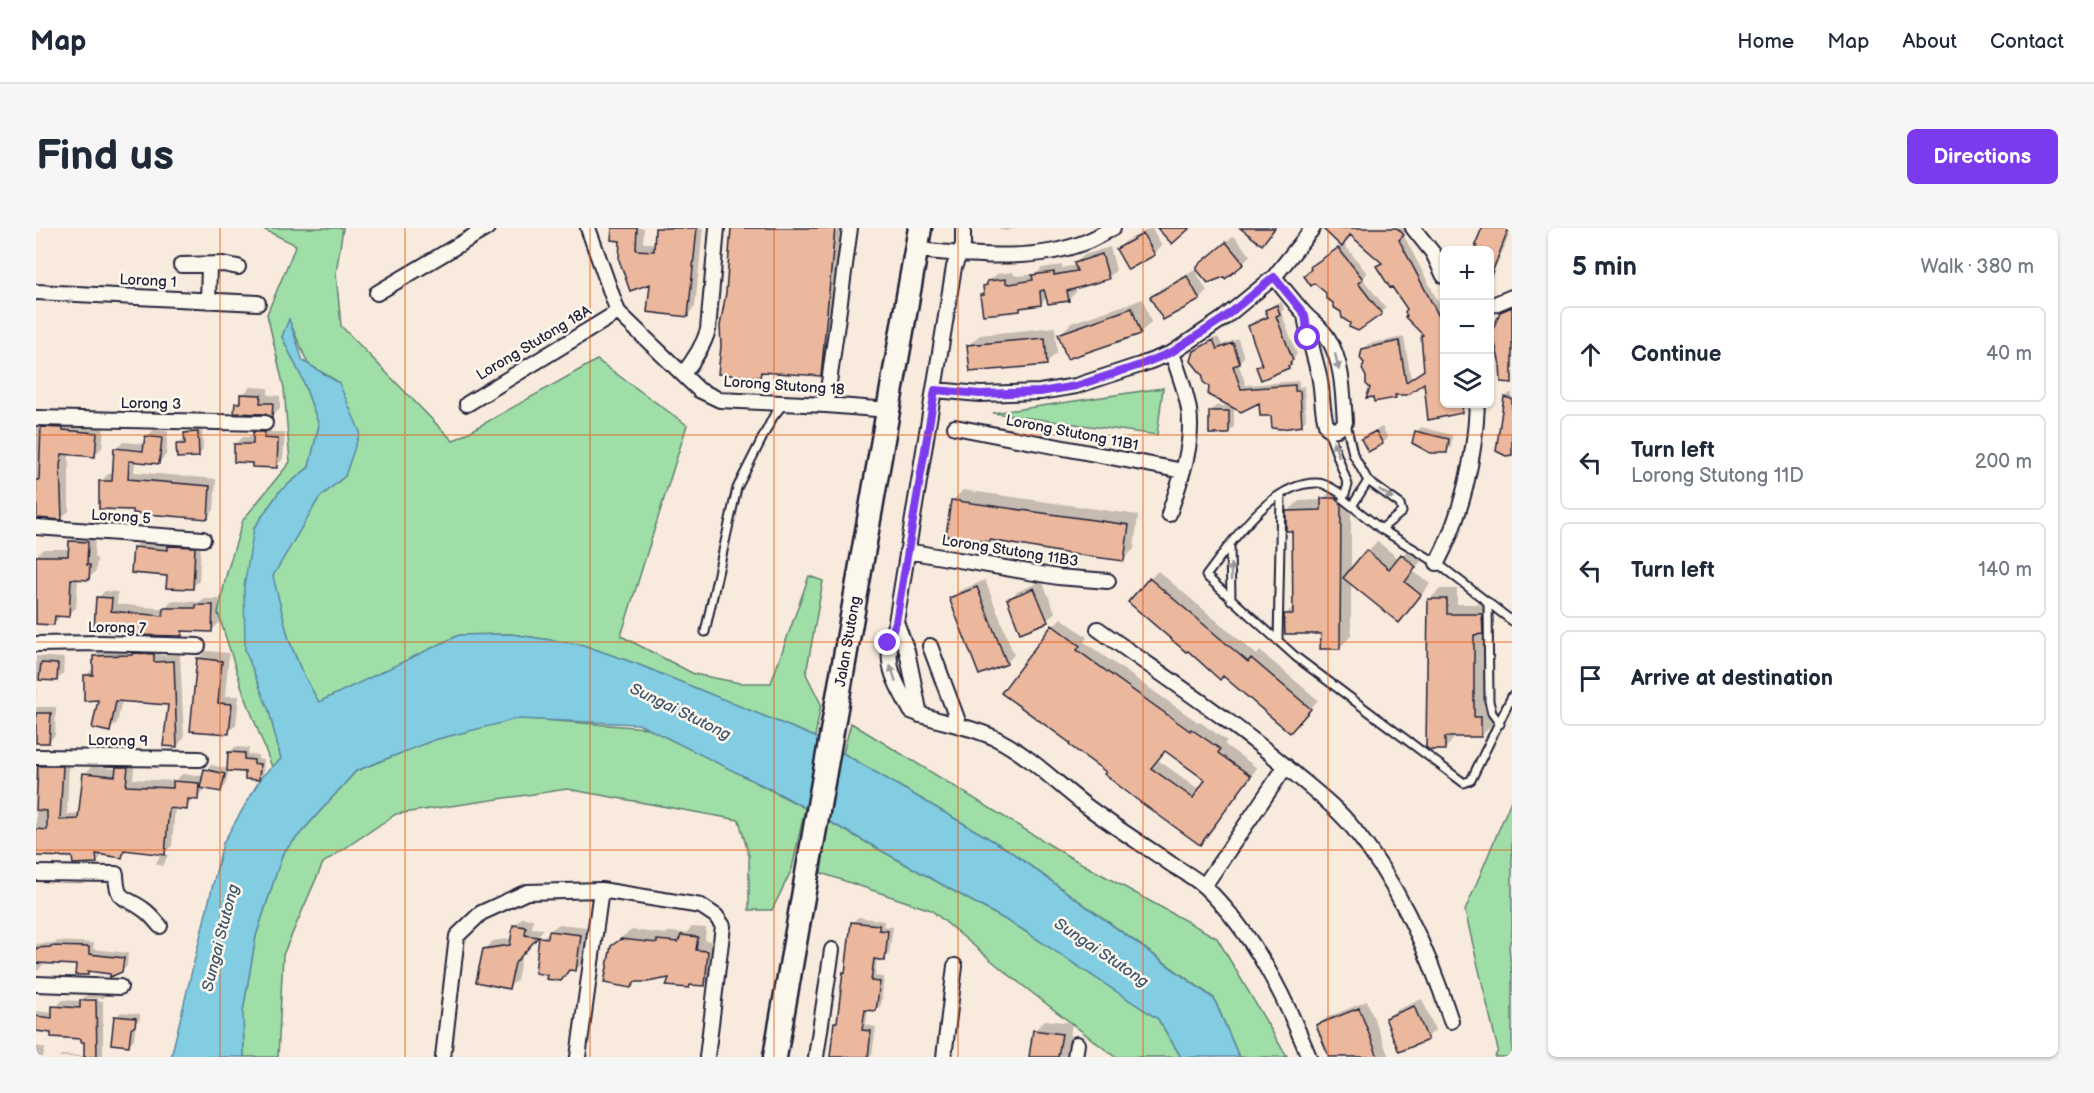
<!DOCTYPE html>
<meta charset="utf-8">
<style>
body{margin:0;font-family:"Balsamiq Sans",sans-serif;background:#f6f6f7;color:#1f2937}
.controls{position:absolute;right:18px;top:18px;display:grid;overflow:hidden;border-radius:9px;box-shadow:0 2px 4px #0004}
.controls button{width:54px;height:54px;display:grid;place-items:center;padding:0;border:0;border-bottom:2px solid #e0e1e3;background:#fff;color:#1f2937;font:30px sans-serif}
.stop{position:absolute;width:18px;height:18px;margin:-14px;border:4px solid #7c3aed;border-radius:50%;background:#fff}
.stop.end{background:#7c3aed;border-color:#fff;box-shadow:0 2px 6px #0008}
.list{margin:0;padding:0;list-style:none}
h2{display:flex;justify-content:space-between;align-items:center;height:78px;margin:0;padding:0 24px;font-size:26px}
h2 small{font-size:20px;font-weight:400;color:#747a83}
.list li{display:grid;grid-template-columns:39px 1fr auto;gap:18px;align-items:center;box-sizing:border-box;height:96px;margin:0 12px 12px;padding:0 12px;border:2px solid #e0e1e3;border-radius:9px}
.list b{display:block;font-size:22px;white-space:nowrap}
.list p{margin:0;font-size:20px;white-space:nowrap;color:#747a83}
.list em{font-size:20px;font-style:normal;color:#747a83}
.icon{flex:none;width:33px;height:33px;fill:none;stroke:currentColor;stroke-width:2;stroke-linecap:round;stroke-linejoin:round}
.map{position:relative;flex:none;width:1476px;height:829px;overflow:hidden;border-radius:9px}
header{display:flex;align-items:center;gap:36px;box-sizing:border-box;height:84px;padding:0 30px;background:#fff;border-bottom:2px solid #e0e1e3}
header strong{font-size:28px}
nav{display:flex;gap:33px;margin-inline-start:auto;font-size:21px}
.intro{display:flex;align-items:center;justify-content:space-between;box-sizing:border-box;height:144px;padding:0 36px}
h1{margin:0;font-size:42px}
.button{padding:15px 27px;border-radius:9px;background:#7c3aed;color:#fff;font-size:21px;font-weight:700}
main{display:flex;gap:36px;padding:0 36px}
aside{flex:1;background:#fff;border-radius:9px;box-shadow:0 2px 4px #0004}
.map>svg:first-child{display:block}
.green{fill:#9fdea7;stroke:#608071;stroke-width:1.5}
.water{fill:#82cde1;stroke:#5c899f;stroke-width:1.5}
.shadow{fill:#0003;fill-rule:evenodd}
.building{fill:#ebb89d;stroke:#22223b;stroke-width:1.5;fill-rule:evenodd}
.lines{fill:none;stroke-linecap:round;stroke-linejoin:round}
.service-casing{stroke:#22223b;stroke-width:11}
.minor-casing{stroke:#22223b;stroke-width:18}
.primary-casing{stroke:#22223b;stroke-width:27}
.service{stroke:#fbf7ec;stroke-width:7}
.minor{stroke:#fbf7ec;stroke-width:14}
.primary{stroke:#fbf7ec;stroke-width:22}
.oneway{fill:#99979c}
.route{stroke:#7c3aed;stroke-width:8}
.grid{fill:none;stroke:#e8590c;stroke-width:1.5;stroke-opacity:0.55}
.labels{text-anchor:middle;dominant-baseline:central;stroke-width:5;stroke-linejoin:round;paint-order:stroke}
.street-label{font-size:15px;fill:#22223b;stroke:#fbf7ec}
.water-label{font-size:16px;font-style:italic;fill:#3f556d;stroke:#fbf7ec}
</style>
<header>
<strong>Map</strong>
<nav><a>Home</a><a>Map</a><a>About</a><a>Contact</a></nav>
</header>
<div class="intro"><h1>Find us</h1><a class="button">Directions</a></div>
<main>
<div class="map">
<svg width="1476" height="829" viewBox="0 0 1476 829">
<rect width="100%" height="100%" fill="#f8eadc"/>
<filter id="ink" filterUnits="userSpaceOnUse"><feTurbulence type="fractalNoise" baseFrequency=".0167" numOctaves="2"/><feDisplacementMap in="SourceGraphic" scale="12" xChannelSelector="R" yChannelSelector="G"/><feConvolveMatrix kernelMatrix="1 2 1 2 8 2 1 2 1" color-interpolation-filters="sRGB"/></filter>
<g filter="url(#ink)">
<path class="green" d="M225,0H307L300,45L305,98L417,213L561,132L651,197L585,408L658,446L704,455H735L773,348L787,353L770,446L785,476L779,509L601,436L547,417L475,406L423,407L283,475L265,442L253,412L236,348L283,270L309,248L304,155L272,136L253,92L246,109L266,150L283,197L273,239L243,264L218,300L233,483L245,531L236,539L207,463L182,385L191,344L207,292L254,234L248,160L231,86L260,17Z
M1127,160L1121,207L957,185Z
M481,490L611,500L665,526L769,580L756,641L736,682H713V628L703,592L531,561L360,586L287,635L247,727L242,829H208L207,783L220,708L247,625L320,543L398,512Z
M815,495L1032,628L1181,710L1251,829H1203L1178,770L971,621L807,525Z
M1476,570V705L1473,719L1476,747V829H1459L1462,822L1429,683Z
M792,593L984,700L1049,741L1122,791L1145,829H1079L968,743L895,682L785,645Z"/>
<path class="water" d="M253,91L267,133L303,155L324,204L309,248L283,270L237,348L253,412L265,442L283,474L423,407L475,406L547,417L601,436L779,509L971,621L1178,771L1203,829H1145L1122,791L984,700L744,566L611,500L602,496L481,491L398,512L320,543L247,625L220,708L207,783L208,829H135L187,615L226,548L245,531L233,483L209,422L208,359L218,300L243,264L273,239L283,197L266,150L246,109Z"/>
<path class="shadow" d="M578,0H608L607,15H620V0H667L659,79L651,87L616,54Z
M697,0H807L793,137L784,146L729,143L724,148L692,65Z
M962,0H980L969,3Z
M1114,0H1116L1126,18L1118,26L1082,21L1090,13Z
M1296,0H1370L1372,2L1367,6L1408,85V176H1430L1431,179L1426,183L1394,190L1390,153L1359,169L1336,159L1327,121L1332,116L1368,109L1375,151L1389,141L1388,107L1373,81L1342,38L1346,34L1314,6L1307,15L1331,45L1326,50L1350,80L1321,102L1315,95L1291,65L1276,39L1306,17Z
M1448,0H1476L1462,35L1457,41L1454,39V22H1441Z
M1198,8L1214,27L1207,35L1169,32Z
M1074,19L1080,42L1072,50L1039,59L1040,64L1032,72L1011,69L1005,76L986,78L983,81L946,67L949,65L948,58L961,46L977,44L978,47L983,48L1000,46L1006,40L1026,37V40L1040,37V35L1048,27Z
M1159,42L1171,63L1163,71L1116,69L1124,61Z
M1107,71L1115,94L1104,105L1024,106L1035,95Z
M1245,73L1248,81L1245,84L1261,126L1252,139H1222L1227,134L1213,98L1218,93L1233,87L1231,82L1236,77Z
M1476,76V153L1465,136L1460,114L1454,116V100L1461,96L1465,84Z
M1019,99L1021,125L1010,135L933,117L944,107Z
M1182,109L1186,117L1202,111L1208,129L1202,135L1210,157L1263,153V159L1268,158L1270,192L1265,197L1236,186L1224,173L1198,178V199L1193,204L1174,183L1180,178H1197L1174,158L1160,123L1165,118Z
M214,159L232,160V167L244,168V181L236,188L200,175Z
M1474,165H1476V226L1469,170Z
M14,192L68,198L66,220L58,227L33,225V283L25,290L0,289V197L8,198Z
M226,197H235V204H249L247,231L240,238L199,216L207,209H219V204Z
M1346,199L1352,210L1347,215L1332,222L1326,211L1331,206Z
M1385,199L1416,207L1415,219L1410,224L1381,204Z
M155,200H166L167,222L162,228L142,217L147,212H150V205Z
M118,202L132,203L130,227L123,234L99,232L98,244L180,251L178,282L171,289L99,281L65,254L72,246H78L80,221L87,214L110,216V209Z
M1297,260H1312L1315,265V343L1341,313L1363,331L1376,318L1389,328L1377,343L1394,356L1373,383L1315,354V408L1304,419L1286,404L1250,386L1258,378V302L1252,283L1263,273L1287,272Z
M927,262L1102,287L1098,321L1088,331L917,272Z
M42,306L59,307L58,330H61L60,343L53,350H42L40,380L32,387L25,388L17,396L0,395V328L7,321H34V314Z
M141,311L165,313L163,353L156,360L132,346L98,320L105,313L137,316Z
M1122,343L1221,427L1224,423L1282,472L1262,495L1114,351Z
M949,352L978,427L970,435L915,371L923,363Z
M1006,353L1019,384L1011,392L973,371L981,364Z
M1404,361H1421V376H1457V394L1449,402L1448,479H1456V497L1445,508H1420L1409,521L1393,372Z
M69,363L82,364L81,376L129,381L136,373L165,374L168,371H183V395L176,402H150L145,407L90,405L62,370Z
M1025,390L1051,409L1048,414L1163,495L1164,494L1191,513L1188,516L1221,540L1164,615L1072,543L1017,398ZM1130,522L1171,552L1164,562L1122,532Z
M125,419L124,427L144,426L148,510L141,518L134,476L86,472L81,495L73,502L64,471L49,448L58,440V429L66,421Z
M170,423L193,425L189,468H203L200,497L192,504L162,431Z
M0,428L28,430L27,446L21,452L1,451L0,479H20L19,507L13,514L0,513Z
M199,519L213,520L212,526L222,527V531L228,532L227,545L222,550L211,543L193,542L189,558L184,563L169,560L168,563L161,571L158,570L150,580L139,579L136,618L127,626L132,627L127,638L120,636L125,625L93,621L86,629L68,626L60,634L0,617V530L33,531L31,586L45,585L49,546L56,538L81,541L89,532H99L97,551L139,553L146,546L168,548L170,542L175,537L193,541L194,524Z
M822,689L848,693L847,698L857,699L853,726L848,731L841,730L839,748L848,749L845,777L840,782L832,781L830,797L840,799L836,826L833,829H795L800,794L803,791L817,694Z
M486,690L497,691L496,700L508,701L486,726L481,752L473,759L449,722L457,713L477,710L478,698Z
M523,696L552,699L548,734L540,742L534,741L525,751L505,710Z
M656,699L670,700L669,712L681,714L678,747L668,757L656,756L653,759L636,747L601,752L595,759L576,719L586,709L596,702L629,706L632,704L650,705Z
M21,713L58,715L57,721L92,725L91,738L86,743L55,742L52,746L41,736L8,734L3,742H0V716L20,715Z
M53,765H67V770H51V773H67V829H23L25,827L49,828L50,812L20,779L27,772L45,773Z
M1386,771L1399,802L1391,810L1351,791L1359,783Z
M1331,773L1353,829H1294L1282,798L1290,790Z
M0,783L16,785L13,797L0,802Z
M85,784L104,786V791L100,795L98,811L93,816L80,789Z
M1009,792L1036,795L1031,829H995L998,803Z
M0,818L9,820L7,829H0Z"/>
<path class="building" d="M576,0H601L600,22L618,23L619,0H661L652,89L611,84L614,56L594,63L583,32L584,13L575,12Z
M695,0H799L785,148L725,144L724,149L682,146L685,118L684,98L690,65Z
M1121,0H1154L1136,16Z
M1204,0H1239L1226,17Z
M1286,0H1361L1368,7L1363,12L1408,98V176H1426V185L1392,192L1388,155L1371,167H1359L1360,170L1338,174L1337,169L1330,170L1334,160L1330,156V149L1326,141L1328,135L1324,130L1326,121L1363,113L1370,154L1388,142L1385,108L1387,107L1369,89L1371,88L1369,84L1371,81L1356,59L1354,60L1340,38L1346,35L1314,7L1306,19Z
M1446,0H1473L1454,50V22H1439L1441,18L1439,17Z
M1107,6L1119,27L1092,42L1080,21Z
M1190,14L1208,36L1189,51L1188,49L1172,55L1161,42V38Z
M1302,20L1327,51L1322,55L1346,86L1322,103L1313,99L1314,95L1306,90L1305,84L1297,79V75L1290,70V65L1278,55L1275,58L1268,48L1275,41L1274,39Z
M1066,26L1073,51L1031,63L1033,73L1012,76L1008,62L1004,63L1005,77L984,80V83L947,87L944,67H948L947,58L951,57V53L970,51V55L974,56L997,52L996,47L1018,44V47L1041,43L1038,35Z
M1151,48L1164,72L1127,92L1114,69Z
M1241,77L1244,87L1240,88L1257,132L1254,134L1255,137L1252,138L1253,140L1225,152L1220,139L1226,137L1212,98L1232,89L1229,82Z
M1476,79V155L1465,154L1464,136L1459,116L1454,117V101H1457L1464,84Z
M1096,80L1105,106L1031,131L1022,106Z
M1009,110L1011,137L934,144L931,117Z
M1177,112L1181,121L1197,115L1204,136L1197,138L1205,161L1259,157V163H1264L1266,198L1245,201L1236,200L1235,188H1224L1223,175L1205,184L1172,167L1173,159L1167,154V148L1155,133L1158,123Z
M204,166L225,167L224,175H237L236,190L229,186L198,185L199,175H204Z
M1468,169L1476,171V227L1470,228L1460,223Z
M1173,183H1193V206H1173Z
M5,199L27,200V202L61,205L59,229L26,226L24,237L26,292L1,290L0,252H3Z
M1340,203L1347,216L1332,224L1325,211Z
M1379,203L1413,211L1411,225H1394L1376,215Z
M162,204L163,229L141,230L140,216H149L148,205Z
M217,204H229L228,210L242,211L241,240L216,239V235L198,234V216H217Z
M109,208L126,210L123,236L93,233L92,251L174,258L172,291L97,285V282L63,281V253H76L78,220L107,223Z
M1285,270H1301L1305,276L1304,421H1284L1285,406H1249L1248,386H1257L1256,303H1250V283L1285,282Z
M915,272L1093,297L1088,333L1028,325L954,312V314L910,308Z
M33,313L52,314L51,337H54L53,352L35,351L33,389L19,388L18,397L0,396V328H32Z
M132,318L159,319L157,361L130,360L131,348L95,345L97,319L132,322Z
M1330,322L1353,341L1365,326L1380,339L1369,354L1385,367L1363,395L1307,350Z
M1113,350L1212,434L1215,430L1275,481L1254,505L1187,448L1184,452L1152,423L1150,424L1092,374Z
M941,359L971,436L943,447L913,370Z
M998,360L1012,394L984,405L971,371Z
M60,369L76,370L75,383L127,388V380H160V377H177L176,404L146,403V408L89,407V404L58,402Z
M1392,371H1411V386H1446L1447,406L1438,407V489H1445V509H1409V522H1393L1390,519Z
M1016,397L1044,418L1041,422L1154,503L1155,501L1184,521L1182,525L1215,548L1164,617L1100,571L1068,546L1070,544L1033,517L1034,515L965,465ZM1129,523L1169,552L1157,570L1115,540Z
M96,425L118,426V434L138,433L141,519L127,518L132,477L80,473L74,504L56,500L62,472L48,473V447H57V428L96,427Z
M161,430L186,433L182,475L196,476L193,506L154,503Z
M5,435L22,436L21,453L3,452Z
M0,485H15L13,515H0Z
M192,524L209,525L208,531L218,532V536H224L223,552L209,551V544L191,543Z
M2,538H27L24,592L42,591L47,545L79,548L80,539H92L90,558L137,560V553L163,555L162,572L152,571L151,582L133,580L129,627L88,622L86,630L60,626L61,635L37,636L36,629L0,628V601L11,602V583L0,582Z
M168,541L189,546L185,564L164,560Z
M815,694L843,697V702L852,703L849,733L838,731L835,753L844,754L840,783L829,782L826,802L835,803L832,829H794L798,794H801L807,744L809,745Z
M477,697L490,699L489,707L502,709L479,735L473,761L440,754L447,721L474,717Z
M513,703L545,707L540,743L533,742L525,753L510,751L511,747L499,745L503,709L512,710Z
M645,707L662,709L660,722L672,723L669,758L654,757L653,760L630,758L633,750L611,754H599L595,760L568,755L575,718L585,711L621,715V712L642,714Z
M15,718L53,719V726L88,730L86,744L74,749V746L52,743V747H39L40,737L0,735V720L15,719Z
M44,772H60L61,829H48V814H45V811L15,809V805L0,803V788L16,790V778L44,780Z
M1378,778L1392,812L1363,824L1349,790Z
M1323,780L1342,829H1293L1280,797Z
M78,788L100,790L99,798L95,801L93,818L75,816Z
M997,802L1026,806L1022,829H993Z"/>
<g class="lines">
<g class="service-casing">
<path id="service" d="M1310,195L1317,226L1332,253L1364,276L1366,284L1345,301
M1291,200L1312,257L1307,271L1345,301L1401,335L1476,393
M1307,267C1300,263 1290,255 1282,255C1235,253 1195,315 1170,348L1260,429L1428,555L1435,552L1476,468
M1316,278L1332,253
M1194,316L1195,372
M1452,374L1453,473L1456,485L1464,496
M669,404L701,260L737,189L748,175
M1242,413L1245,267"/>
</g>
<g class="minor-casing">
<path id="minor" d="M552,0L582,84L663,162L684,172L790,177L853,182
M927,0V17L918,39L860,394C846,433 856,448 875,483C903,495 933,497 961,511C994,528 1020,555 1049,577C1077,598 1106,616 1135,636C1146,643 1159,650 1169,659C1218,706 1248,767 1273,829
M1377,0L1397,25L1408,48
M881,22C937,27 999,35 1052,13C1061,9 1069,4 1077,0
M145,37L187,36L202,39
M1238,49C1248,61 1257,73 1268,85C1276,94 1287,100 1293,112C1307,136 1307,167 1309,194C1304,201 1299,204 1291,199C1285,182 1287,165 1283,147C1278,127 1272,108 1269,87
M0,64L222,75
M341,65L451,0
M172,73L173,38
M1454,78L1476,69
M647,146C658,132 667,119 672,102L681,0
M899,162L944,166L1004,164L1040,158L1104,137L1136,125L1188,90L1238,49L1277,0
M431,176L582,84
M790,177L814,0
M0,190L229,195
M919,199L1147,243
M1133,286C1144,253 1158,218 1153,182C1150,163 1142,143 1136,125
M0,299L167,311
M871,323L1022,349L1072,353
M1401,335C1426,287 1439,230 1441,176
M860,394L871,423L884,487
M1062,401C1129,449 1198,494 1260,547C1279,563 1301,580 1317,600C1363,657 1393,724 1415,793
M0,416L65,415L162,418
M894,418L923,496
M0,529L164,531
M0,645L80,646C81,675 88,667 107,681C113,685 119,692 124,698
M1168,658L1250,538
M0,756L84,759
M407,829L421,708L445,685L491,664L565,662L665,678L680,688L687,698L671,829
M542,829L565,662
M780,829L796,722
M908,829L919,738
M1039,829L1041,816"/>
</g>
<g class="primary-casing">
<g id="primary">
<path id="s1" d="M739,829L884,0"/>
</g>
</g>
<use href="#service" class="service"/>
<use href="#minor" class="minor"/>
<use href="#primary" class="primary"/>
</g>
<defs><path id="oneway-solid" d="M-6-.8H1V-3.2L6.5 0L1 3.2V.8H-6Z" transform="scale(1.5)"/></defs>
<g class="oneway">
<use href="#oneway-solid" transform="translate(1301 134) rotate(77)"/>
<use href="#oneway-solid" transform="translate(1300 221) rotate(-111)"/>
<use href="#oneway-solid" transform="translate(1350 266) rotate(34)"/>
<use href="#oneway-solid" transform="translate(1195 344) rotate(-91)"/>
<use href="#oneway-solid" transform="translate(857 445) rotate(-108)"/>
</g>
</g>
<g class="lines" filter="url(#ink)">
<path class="route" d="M852,415L860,394L899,162L944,166L1004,164L1040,158L1104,137L1136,124L1188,90L1238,49L1269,87L1272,110"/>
</g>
<path class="grid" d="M184,0V829M369,0V829M554,0V829M738,0V829M922,0V829M1107,0V829M1292,0V829M0,207H1476M0,414H1476M0,622H1476"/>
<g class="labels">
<g class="street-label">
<text transform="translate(112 53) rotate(3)">Lorong 1</text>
<text transform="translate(498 115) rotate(-31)">Lorong Stutong 18A</text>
<text transform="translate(748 158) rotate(4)">Lorong Stutong 18</text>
<text transform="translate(115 176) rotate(1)">Lorong 3</text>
<text transform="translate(1036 205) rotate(11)">Lorong Stutong 11B1</text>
<text transform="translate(85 289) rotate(4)">Lorong 5</text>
<text transform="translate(974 323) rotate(9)">Lorong Stutong 11B3</text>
<text transform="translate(81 400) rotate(1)">Lorong 7</text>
<text stroke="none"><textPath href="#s1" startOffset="422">Jalan Stutong</textPath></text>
<text transform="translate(82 513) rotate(1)">Lorong 9</text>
</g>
<g class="water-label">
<text transform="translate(644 484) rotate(26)">Sungai Stutong</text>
<text transform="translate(185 710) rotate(-76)">Sungai Stutong</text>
<text transform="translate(1065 725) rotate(34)">Sungai Stutong</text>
</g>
</g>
</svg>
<div class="controls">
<button>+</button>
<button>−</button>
<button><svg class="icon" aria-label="layers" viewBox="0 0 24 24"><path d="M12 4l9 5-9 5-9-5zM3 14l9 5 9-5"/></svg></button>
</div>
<div class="stop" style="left:1272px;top:110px"></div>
<div class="stop end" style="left:852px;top:415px"></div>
</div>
<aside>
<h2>5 min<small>Walk · 380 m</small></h2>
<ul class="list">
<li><svg class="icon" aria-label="ahead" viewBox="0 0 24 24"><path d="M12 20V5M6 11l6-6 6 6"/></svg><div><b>Continue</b></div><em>40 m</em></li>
<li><svg class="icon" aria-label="left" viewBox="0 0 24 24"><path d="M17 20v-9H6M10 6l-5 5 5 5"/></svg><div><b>Turn left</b><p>Lorong Stutong 11D</p></div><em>200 m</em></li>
<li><svg class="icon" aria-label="left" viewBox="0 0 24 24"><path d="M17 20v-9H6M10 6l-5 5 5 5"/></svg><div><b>Turn left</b></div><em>140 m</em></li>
<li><svg class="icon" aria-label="arrive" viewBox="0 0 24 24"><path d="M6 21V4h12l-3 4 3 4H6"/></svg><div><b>Arrive at destination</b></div></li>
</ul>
</aside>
</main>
